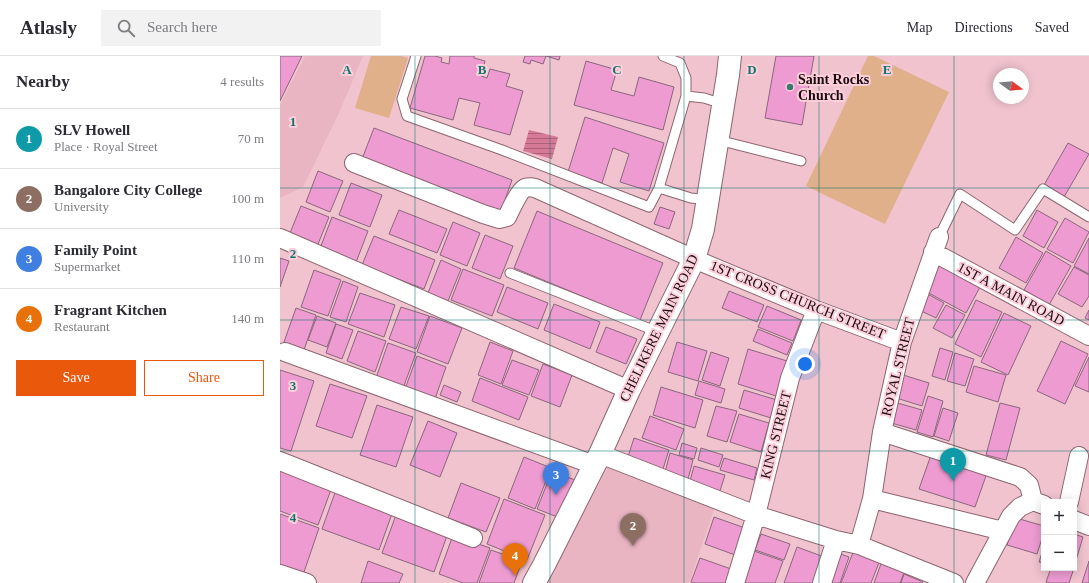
<!DOCTYPE html>
<meta charset="utf-8">
<style>
body{margin:0;font-family:Georgia,serif;background:#f2f2f3;color:#2b2b33}
.controls{position:absolute;right:12px;bottom:12px;display:grid;overflow:hidden;border-radius:0px;box-shadow:0 2px 10px #0003}
.controls button{width:36px;height:36px;display:grid;place-items:center;padding:0;border:0;border-bottom:1px solid #e1e1e2;background:#fff;color:#2b2b33;font:20px sans-serif}
.compass{position:absolute;left:713px;top:12px;width:36px;height:36px;border-radius:50%;background:#fff;box-shadow:0 2px 10px #0003;rotate:106deg}
.you{position:absolute;left:525px;top:308px;width:14px;height:14px;margin:-10px;border:3px solid #fff;border-radius:50%;background:#1a73e8;box-shadow:0 0 0 6px #1a73e833}
.badge{display:grid;place-items:center;width:26px;height:26px;border-radius:50%;background:#ea580c;color:#fff;font-size:13px;font-weight:700}
.pin{position:absolute;translate:-50% -33px;filter:drop-shadow(0 1px 2px #0008)}
.pin::after{content:'';position:absolute;top:21px;width:14px;height:12px;background:inherit;clip-path:polygon(0 0,100% 0,50% 100%)}
.list{margin:0;padding:0;list-style:none}
h2{display:flex;justify-content:space-between;align-items:center;height:52px;margin:0;padding:0 16px;font-size:17px}
h2 small{font-size:13px;font-weight:400;color:#7c7c81}
.list li{display:grid;grid-template-columns:26px 1fr auto;gap:12px;align-items:center;box-sizing:border-box;height:60px;padding:0 16px;border-top:1px solid #e1e1e2}
.list b{display:block;font-size:15px;white-space:nowrap}
.list p{margin:0;font-size:13px;white-space:nowrap;color:#7c7c81}
.list em{font-size:13px;font-style:normal;color:#7c7c81}
.actions{display:flex;gap:8px;padding:12px 16px}
.actions a{flex:1;padding:9px 0;border:1px solid #ea580c;border-radius:0px;text-align:center;font-size:14px;color:#ea580c}
.actions .main{background:#ea580c;color:#fff}
.icon{flex:none;width:22px;height:22px;fill:none;stroke:currentColor;stroke-width:2;stroke-linecap:round;stroke-linejoin:round}
.map{position:relative;flex:none;width:809px;height:527px;overflow:hidden}
header{display:flex;align-items:center;gap:24px;box-sizing:border-box;height:56px;padding:0 20px;background:#fff;border-bottom:1px solid #e1e1e2}
header strong{font-size:19px}
nav{display:flex;gap:22px;margin-inline-start:auto;font-size:14px}
.search{width:280px;height:36px;background:#f2f2f3;display:flex;align-items:center;gap:10px;box-sizing:border-box;padding:0 14px;border-radius:0px;color:#7c7c81;font-size:15px}
main{display:flex}
aside{flex:1;background:#fff}
.map>svg:first-child{display:block}
.built{fill:#eab5c3}
.grass{fill:#dfb08a}
.water{fill:url(#water-rules)}
.building{fill:#ee9bd2;stroke:#8a677d}
.lines{fill:none;stroke-linecap:round;stroke-linejoin:round}
.service-casing{stroke:#8d6570;stroke-width:11}
.minor-casing{stroke:#8d6570;stroke-width:20}
.tertiary-casing{stroke:#8d6570;stroke-width:24}
.service{stroke:#fff;stroke-width:9}
.minor{stroke:#fff;stroke-width:18}
.tertiary{stroke:#fff;stroke-width:22}
.grid{fill:none;stroke:#0f766e;stroke-width:1;stroke-opacity:0.55}
.poi-dot{fill:#357a6e;stroke:#fdcfdb;stroke-width:1.5}
.labels{text-anchor:middle;dominant-baseline:central;stroke-width:4;stroke-linejoin:round;paint-order:stroke}
.poi-label{font-size:14px;font-weight:bold;fill:#1b0c11;stroke:#fdcfdb;text-anchor:start}
.street-label{font-size:14px;fill:#1b0c11;stroke:#fdcfdb}
.grid-label{font-size:13px;text-anchor:middle;font-weight:bold;fill:#0f766e;stroke:#fdcfdb;stroke-width:4;stroke-linejoin:round;paint-order:stroke}
</style>
<header>
<strong>Atlasly</strong>
<div class="search"><svg class="icon" aria-label="search" viewBox="0 0 24 24"><circle cx="10" cy="10" r="6"/><path d="M15 15l6 6"/></svg>Search here</div>
<nav><a>Map</a><a>Directions</a><a>Saved</a></nav>
</header>
<main>
<aside>
<h2>Nearby<small>4 results</small></h2>
<ul class="list">
<li><span class="badge" style="background:#0f9aa8">1</span><div><b>SLV Howell</b><p>Place · Royal Street</p></div><em>70 m</em></li>
<li><span class="badge" style="background:#8d6e63">2</span><div><b>Bangalore City College</b><p>University</p></div><em>100 m</em></li>
<li><span class="badge" style="background:#3f7fe0">3</span><div><b>Family Point</b><p>Supermarket</p></div><em>110 m</em></li>
<li><span class="badge" style="background:#e8710a">4</span><div><b>Fragrant Kitchen</b><p>Restaurant</p></div><em>140 m</em></li>
</ul>
<div class="actions"><a class="main">Save</a><a>Share</a></div>
</aside>
<div class="map">
<svg width="809" height="527" viewBox="0 0 809 527">
<defs>
<pattern id="water-rules" width="6" height="5" patternUnits="userSpaceOnUse"><rect width="6" height="5" fill="#d67996"/><path d="M0 2.5h6" fill="none" stroke="#ad6279"/></pattern>
</defs>
<rect width="100%" height="100%" fill="#f0c3ce"/>
<path class="built" d="M25,0H83L59,57L23,131L0,142V49Z
M329,409L434,453L409,527H265Z"/>
<path class="grass" d="M91,0H121L128,2L109,62L75,52Z
M588,0H594L669,36L605,168L526,130Z"/>
<path class="water" d="M249,74L278,81L272,103L243,95Z"/>
<path class="building" d="M0,0H22L0,45Z
M145,0H155L162,2L161,6L169,8L170,0H194V2L205,5L201,20L207,22L210,13L230,18L226,30L243,35L230,79L194,69L200,47L179,42L173,64L130,52Z
M245,0H280L279,4L266,0L263,8L251,4L250,8L243,6Z
M496,0H534L522,69L485,62Z
M306,5L337,14L331,34L354,40L359,21L394,31L383,74L294,49Z
M305,61L384,87L369,135L340,126L349,98L333,92L322,127L288,116Z
M94,72L232,124L221,155L82,103Z
M788,87L809,98L784,141L764,129Z
M38,115L63,125L50,156L26,146Z
M71,127L102,139L90,171L59,159Z
M21,150L49,161L36,193L8,182Z
M380,151L395,156L389,173L374,168Z
M119,154L167,173L157,197L109,178Z
M757,154L778,166L764,192L743,180Z
M257,155L383,207L360,264L234,212Z
M52,161L88,175L75,209L39,195Z
M785,162L809,176L793,207L767,193Z
M173,166L200,177L187,210L160,199Z
M205,179L233,190L220,223L192,212Z
M94,180L155,204L144,233L82,209Z
M736,181L763,197L746,227L719,212Z
M809,182V218L794,210Z
M766,195L791,210L769,249L744,234Z
M0,202L9,205L0,231Z
M161,204L181,213L168,245L148,237Z
M657,208L700,231L686,257L643,234Z
M794,211L809,219V240L802,251L778,238Z
M183,213L224,229L212,260L171,244Z
M34,214L61,224L48,260L21,251Z
M63,225L78,231L66,266L50,261Z
M227,231L268,247L258,273L217,256Z
M449,235L484,249L477,266L442,252Z
M644,236L664,247L656,262L635,252Z
M80,237L115,249L104,281L68,268Z
M696,244L722,256L701,301L675,288Z
M274,248L320,266L310,293L264,274Z
M666,249L685,259L672,282L653,272Z
M487,250L521,264L513,285L478,271Z
M121,251L149,260L136,293L109,283Z
M16,252L36,259L24,294L4,286Z
M809,254V264L805,262Z
M724,257L751,270L728,319L701,306Z
M37,260L56,267L47,291L28,284Z
M150,260L182,272L168,308L137,296Z
M56,268L73,274L62,303L46,297Z
M326,271L357,283L346,308L316,296Z
M478,273L512,287L507,299L473,285Z
M78,275L106,285L95,316L67,305Z
M781,285L808,298L785,348L757,335Z
M210,286L233,295L221,328L198,319Z
M397,286L427,295L418,325L388,316Z
M108,287L136,297L122,335L95,325Z
M660,292L673,296L665,324L652,320Z
M468,293L507,305L496,340L458,328Z
M431,296L449,302L440,330L422,324Z
M675,297L694,303L685,330L667,325Z
M137,300L166,311L155,343L125,333Z
M809,301V336L795,330Z
M232,304L259,314L249,339L222,329Z
M263,308L292,319L280,351L251,340Z
M694,310L726,319L718,346L686,336Z
M0,314L34,325L11,395L0,392Z
M620,318L649,327L642,350L613,341Z
M200,322L248,341L239,364L192,345Z
M419,325L445,333L441,347L415,339Z
M50,328L87,340L72,382L36,370Z
M164,329L181,336L177,346L160,339Z
M381,331L423,344L415,372L373,359Z
M464,334L497,344L491,362L459,352Z
M648,340L663,345L653,381L637,376Z
M614,346L642,354L636,374L608,366Z
M720,347L740,352L726,404L706,399Z
M97,349L133,361L116,411L80,399Z
M436,350L457,355L447,386L427,380Z
M663,352L678,357L669,385L654,380Z
M459,358L489,367L481,396L450,386Z
M370,360L404,373L396,394L362,382Z
M148,365L177,377L160,421L130,409Z
M354,382L389,394L382,416L347,404Z
M402,387L417,392L414,403L399,399Z
M421,392L443,399L439,411L418,404Z
M390,397L413,404L408,423L385,416Z
M651,399L707,417L695,451L639,433Z
M244,401L271,412L255,453L228,442Z
M444,402L477,412L474,424L440,414Z
M414,410L445,419L439,438L409,429Z
M0,412L52,431L38,469L0,455Z
M272,415L295,424L280,462L257,453Z
M181,427L220,442L206,476L168,462Z
M56,434L113,455L99,494L42,473Z
M224,443L265,459L247,504L207,488Z
M0,458L39,472L23,519L0,511Z
M116,459L168,477L154,516L102,497Z
M434,461L465,472L455,499L425,488Z
M736,462L764,470V476L757,498L727,489Z
M481,478L510,488L504,504L475,494Z
M794,478L803,481L794,511Z
M173,479L210,492L197,527H183L159,518Z
M764,490V507L759,506Z
M517,491L547,502L538,527H504Z
M211,494L242,505L234,527H199Z
M574,494L600,504L591,527H561Z
M474,495L503,505L495,527H462Z
M555,496L569,501L560,527H553L545,524Z
M420,502L451,513L446,527H414L411,526Z
M88,505L123,518L119,527H81Z
M602,505L625,514L620,527H594Z
M809,505V527H802Z
M771,512H794L789,527H770L766,526Z
M624,518L643,526L642,527H621Z"/>
<g class="lines">
<g class="service-casing">
<path id="service" d="M136,0L122,43L127,60L222,94L369,151L379,132L406,40V22L400,7L383,0
M406,40L424,42L443,48
M438,84L521,105
M379,132L411,142L428,144
M659,181L680,138L735,174L763,133L809,161
M230,217L378,276"/>
</g>
<g class="minor-casing">
<path id="minor" d="M74,107L203,158L219,163L227,161C230,155 239,135 245,132C248,131 251,131 255,132L414,203L536,254L622,286
M0,182L349,334
M653,196L809,280
M5,296L314,409
M602,376L740,421L749,429L753,445
M320,398L476,459L556,484L579,489L674,527
M0,405L193,482
M592,443L723,475
M789,446L799,400
M794,464L809,470
M579,489L592,443L602,376L622,286L659,181
M0,518L27,527
M455,527L476,459L510,322L536,254
M542,527L556,484
M695,527L723,475L731,460L740,451L753,445L764,449"/>
</g>
<g class="tertiary-casing">
<path id="tertiary" d="M254,527L264,509L320,398L349,334L414,203L423,173L448,19L450,0"/>
</g>
<use href="#service" class="service"/>
<use href="#minor" class="minor"/>
<use href="#tertiary" class="tertiary"/>
</g>
<path class="grid" d="M135,0V527M270,0V527M404,0V527M539,0V527M674,0V527M0,132H809M0,264H809M0,395H809"/>
<circle class="poi-dot" cx="510" cy="31" r="4"/>
<g class="labels">
<g class="poi-label">
<text x="518" y="23">Saint Rocks<tspan x="518" dy="16">Church</tspan></text>
</g>
<g class="street-label">
<text transform="translate(731 238) rotate(28)">1ST A MAIN ROAD</text>
<text transform="translate(518 244) rotate(22)">1ST CROSS CHURCH STREET</text>
<text transform="translate(379 272) rotate(-64)">CHELIKERE MAIN ROAD</text>
<text transform="translate(618 311) rotate(-76)">ROYAL STREET</text>
<text transform="translate(496 379) rotate(-76)">KING STREET</text>
</g>
</g>
<g class="grid-label">
<text x="67" y="18">A</text>
<text x="202" y="18">B</text>
<text x="337" y="18">C</text>
<text x="472" y="18">D</text>
<text x="607" y="18">E</text>
<text x="13" y="70">1</text>
<text x="13" y="202">2</text>
<text x="13" y="334">3</text>
<text x="13" y="466">4</text>
</g>
</svg>
<div class="controls">
<button>+</button>
<button>−</button>
</div>
<svg class="compass" viewBox="-18 -18 36 36"><path d="M0-13l5 13h-10z" fill="#e53935"/><path d="M0 13l5-13h-10z" fill="#7c7c81"/></svg>
<div class="you"></div>
<div class="pin badge" style="left:673px;top:425px;background:#0f9aa8">1</div>
<div class="pin badge" style="left:353px;top:490px;background:#8d6e63">2</div>
<div class="pin badge" style="left:276px;top:439px;background:#3f7fe0">3</div>
<div class="pin badge" style="left:235px;top:520px;background:#e8710a">4</div>
</div>
</main>
